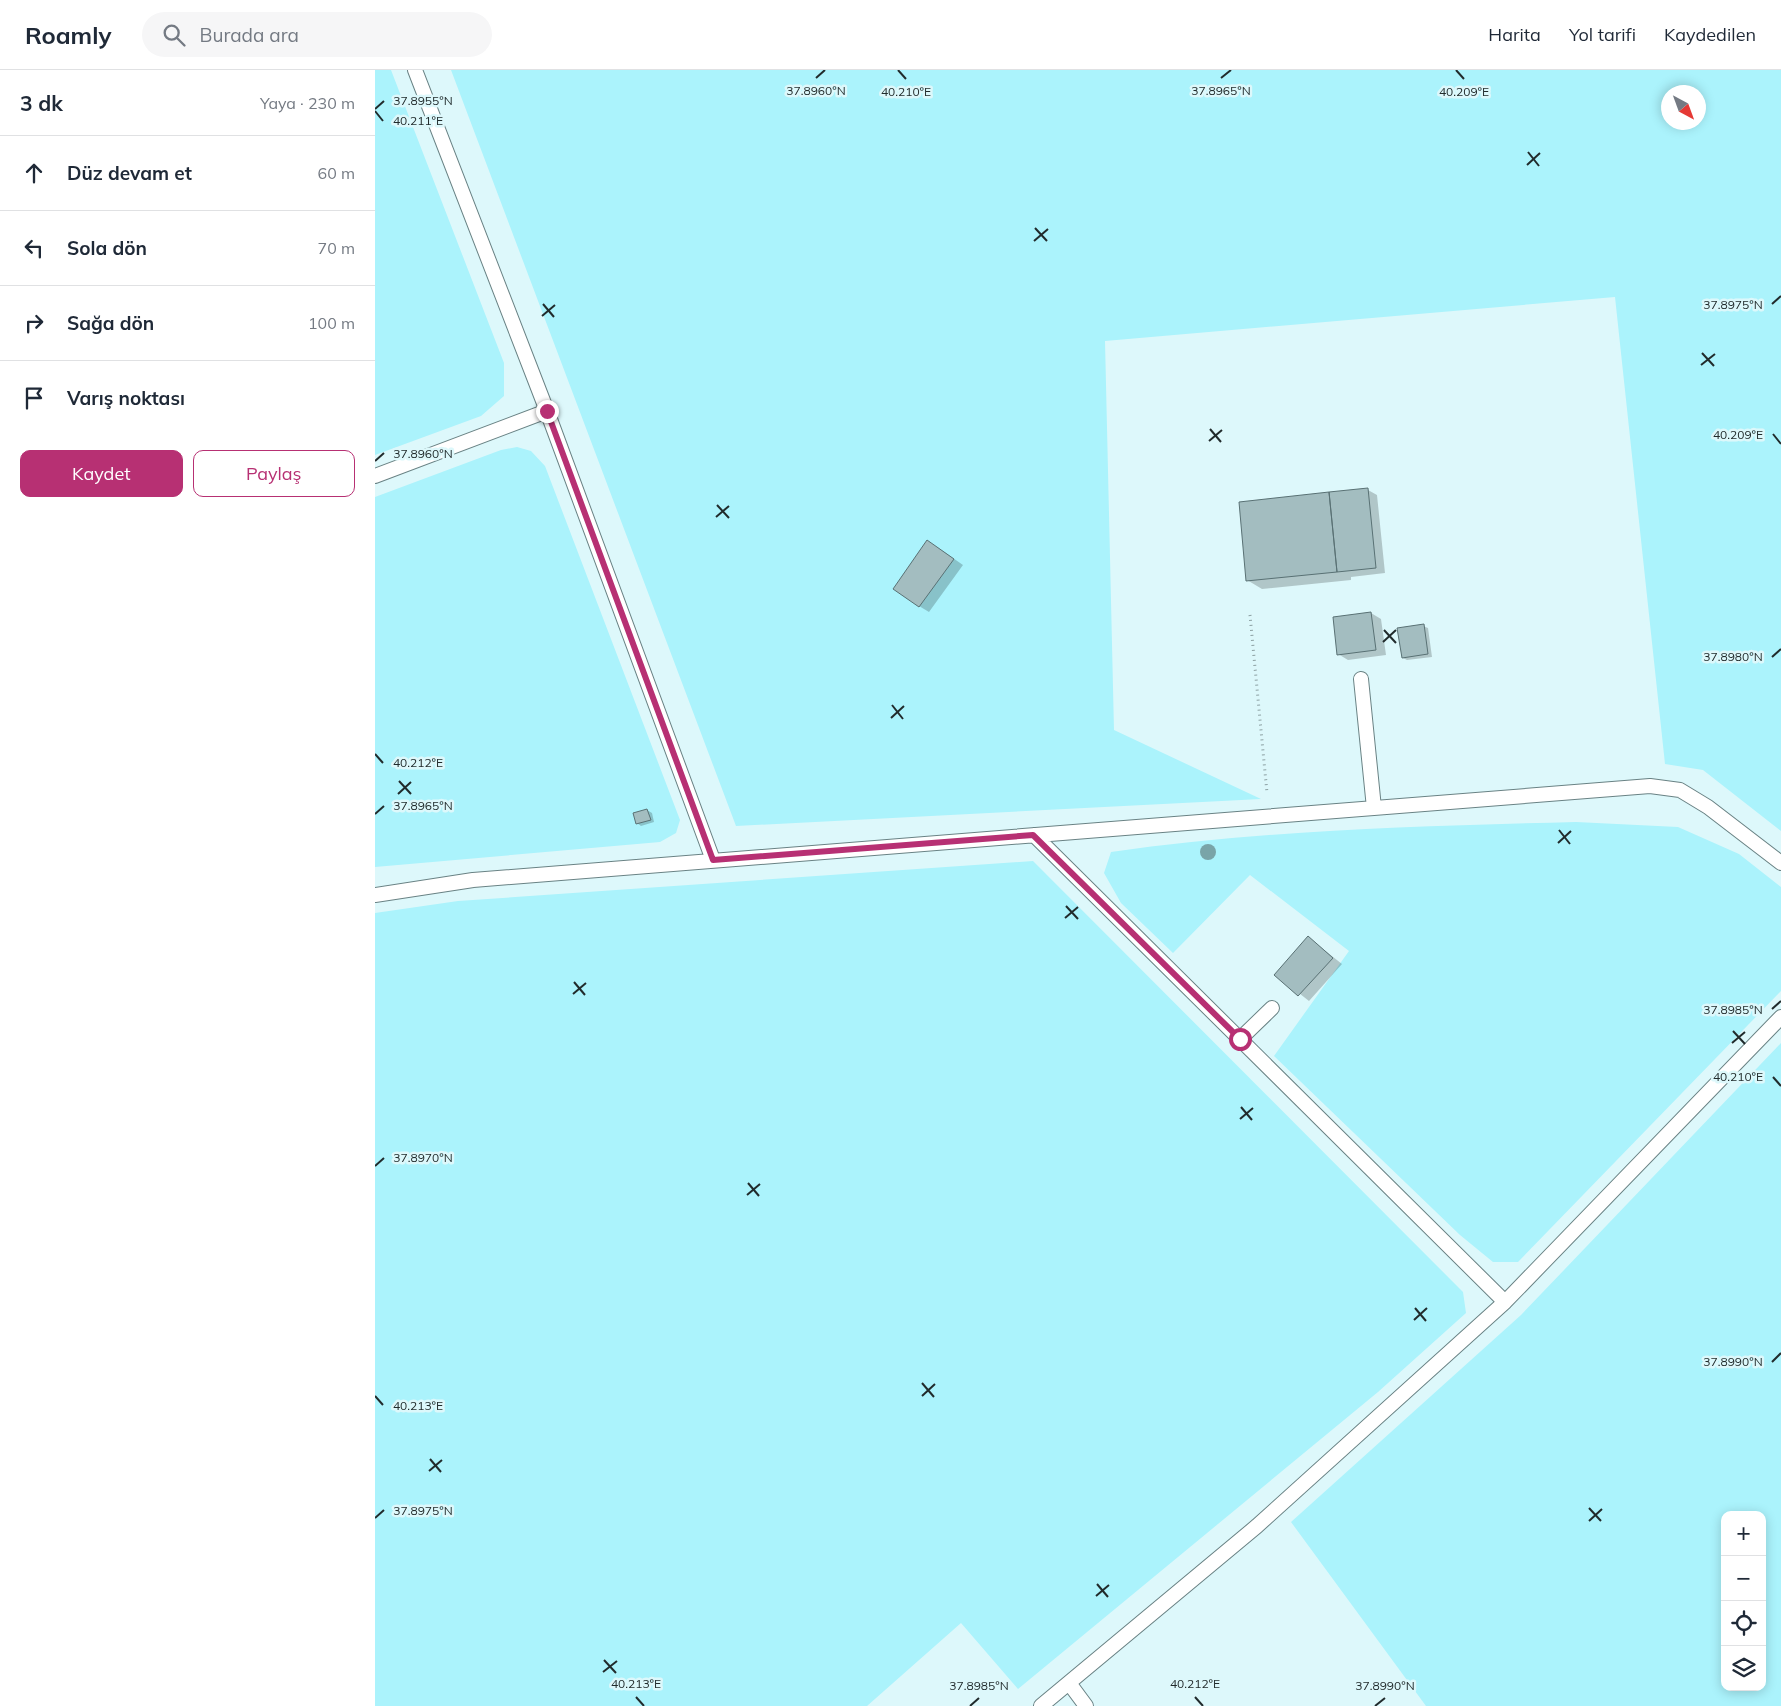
<!DOCTYPE html>
<html lang="tr">
<meta charset="utf-8">
<style>
body{margin:0;font-family:Mulish,sans-serif;background:#f6f6f7;color:#1f2937}
.controls{position:absolute;right:15px;bottom:15px;display:grid;overflow:hidden;border-radius:10px;box-shadow:0 2px 12px #0003}
.controls button{width:45px;height:45px;display:grid;place-items:center;padding:0;border:0;border-bottom:1px solid #e0e1e3;background:#fff;color:#1f2937;font:25px sans-serif}
.compass{position:absolute;left:1286px;top:15px;width:45px;height:45px;border-radius:50%;background:#fff;box-shadow:0 2px 12px #0003;rotate:139deg}
.stop{position:absolute;width:15px;height:15px;margin:-11px;border:4px solid #b73073;border-radius:50%;background:#fff}
.stop.end{background:#b73073;border-color:#fff;box-shadow:0 1px 5px #0008}
.list{margin:0;padding:0;list-style:none}
h2{display:flex;justify-content:space-between;align-items:center;height:65px;margin:0;padding:0 20px;font-size:21px}
h2 small{font-size:16px;font-weight:400;color:#747a83}
.list li{display:grid;grid-template-columns:32px 1fr auto;gap:15px;align-items:center;box-sizing:border-box;height:75px;padding:0 20px;border-top:1px solid #e0e1e3}
.list b{display:block;font-size:19px;white-space:nowrap}
.list em{font-size:16px;font-style:normal;color:#747a83}
.actions{display:flex;gap:10px;padding:15px 20px}
.actions a{flex:1;padding:11px 0;border:1px solid #b73073;border-radius:10px;text-align:center;font-size:18px;color:#b73073}
.actions .main{background:#b73073;color:#fff}
.icon{flex:none;width:28px;height:28px;fill:none;stroke:currentColor;stroke-width:2;stroke-linecap:round;stroke-linejoin:round}
.map{position:relative;flex:none;width:1406px;height:1636px;overflow:hidden}
header{display:flex;align-items:center;gap:30px;box-sizing:border-box;height:70px;padding:0 25px;background:#fff;border-bottom:1px solid #e0e1e3}
header strong{font-size:24px}
nav{display:flex;gap:28px;margin-inline-start:auto;font-size:18px}
.search{width:350px;height:45px;background:#f6f6f7;display:flex;align-items:center;gap:12px;box-sizing:border-box;padding:0 18px;border-radius:28px;color:#747a83;font-size:19px}
main{display:flex}
aside{flex:1;background:#fff}
.map>svg:first-child{display:block}
.green{fill:#abf3fc;fill-rule:evenodd}
.shadow{fill:#0003}
.building{fill:#a3bdc0;stroke:#597174}
.lines{fill:none;stroke-linecap:round;stroke-linejoin:round}
.lane-casing{stroke:#698284;stroke-width:16}
.path{stroke:#8da1a3;stroke-width:3;stroke-dasharray:1 4;stroke-linecap:butt}
.lane{stroke:#fff;stroke-width:14}
.tree{fill:#79a4a8}
.route{stroke:#b73073;stroke-width:6}
.ticks{fill:none;stroke:#212b2c;stroke-width:2}
.ticks-label{font-size:12px;text-anchor:middle;fill:#212b2c;stroke:#ddf8fb;stroke-width:5;stroke-linejoin:round;paint-order:stroke}
</style>
<header>
<strong>Roamly</strong>
<div class="search"><svg class="icon" aria-label="search" viewBox="0 0 24 24"><circle cx="10" cy="10" r="6"/><path d="M15 15l6 6"/></svg>Burada ara</div>
<nav><a>Harita</a><a>Yol tarifi</a><a>Kaydedilen</a></nav>
</header>
<main>
<aside>
<h2>3 dk<small>Yaya · 230 m</small></h2>
<ul class="list">
<li><svg class="icon" aria-label="ahead" viewBox="0 0 24 24"><path d="M12 20V5M6 11l6-6 6 6"/></svg><div><b>Düz devam et</b></div><em>60 m</em></li>
<li><svg class="icon" aria-label="left" viewBox="0 0 24 24"><path d="M17 20v-9H6M10 6l-5 5 5 5"/></svg><div><b>Sola dön</b></div><em>70 m</em></li>
<li><svg class="icon" aria-label="right" viewBox="0 0 24 24"><path d="M7 20v-9h11M14 6l5 5-5 5"/></svg><div><b>Sağa dön</b></div><em>100 m</em></li>
<li><svg class="icon" aria-label="arrive" viewBox="0 0 24 24"><path d="M6 21V4h12l-3 4 3 4H6"/></svg><div><b>Varış noktası</b></div></li>
</ul>
<div class="actions"><a class="main">Kaydet</a><a>Paylaş</a></div>
</aside>
<div class="map">
<svg width="1406" height="1636" viewBox="0 0 1406 1636">
<rect width="100%" height="100%" fill="#ddf8fb"/>
<path class="green" d="M0,0H16L129,293V326L106,346L0,385Z
M76,0H1406V761L1328,700L1290,694L1240,227L730,271L739,660L886,729L361,756ZM1294,22H1324V52H1294Z
M142,377L156,381L170,396L305,750L301,763L285,772L0,797V427L126,380Z
M1201,752L1303,757L1364,784L1406,817V921L1143,1192H1118L1085,1165L899,986L974,881L875,805L798,883L746,833L729,803L736,782C890,760 1046,756 1201,752Z
M658,791L1088,1222L1091,1243L1003,1322L643,1619L586,1553L492,1636H0V843L83,831Z
M1406,973V1636H1051L916,1452L1146,1245ZM1350,1445H1387V1617H1350Z"/>
<path class="shadow" d="M993,420L1002,425L1010,503L976,507V510L887,519L872,510Z
M562,477L588,495L554,542L544,536Z
M996,543L1006,549L1011,585L973,590L963,584Z
M1048,556L1053,558L1057,587L1032,590L1028,588Z
M272,740L277,743L279,752L266,756L262,753Z
M934,868L967,894L934,931L901,905Z"/>
<path class="building" d="M993,418L1001,498L962,502L954,422Z
M954,422L962,502L871,511L864,432Z
M552,470L579,489L544,537L518,519Z
M996,542L1001,580L962,585L958,547Z
M1049,554L1053,584L1027,588L1022,558Z
M272,739L276,750L261,754L258,743Z
M933,866L958,888L923,926L899,905Z"/>
<g class="lines">
<g class="lane-casing">
<path id="lane" d="M40,0L172,341L338,790
M0,406L172,341
M986,609L999,738
M659,765L1130,1232
M0,825L98,810L1275,716L1305,720L1333,737L1406,793
M865,969L897,938
M694,1613L711,1636
M666,1636L882,1456L1130,1232L1406,947"/>
</g>
<path class="path" d="M875,545L892,723"/>
<use href="#lane" class="lane"/>
</g>
<circle class="tree" cx="833" cy="782" r="8"/>
<g class="lines">
<path class="route" d="M172,341L338,790L658,765L865,969"/>
</g>
<path class="ticks" d="M523,0L531,9M1081,0L1089,9M441,8L450,0M846,8L856,0M0,39L9,31M0,41L8,51M1153,82L1164,96M1152,95L1165,83M660,158L672,171M659,171L673,159M168,234L179,247M1397,234L1406,226M167,246L180,235M1327,283L1339,296M1326,295L1340,284M835,359L846,372M1398,364L1406,374M834,371L847,360M0,391L9,383M342,435L354,448M341,447L354,436M1009,560L1021,573M1008,572L1021,560M1397,587L1406,579M517,635L528,649M516,648L529,636M0,684L8,693M24,711L36,724M23,724L36,712M0,744L9,736M1184,760L1195,774M1183,773L1196,761M691,836L703,849M690,848L703,837M199,912L210,925M198,924L211,913M1397,939L1406,931M1358,961L1370,974M1357,973L1370,962M1398,1007L1406,1016M866,1037L877,1050M865,1049L878,1038M0,1096L9,1088M373,1113L384,1126M372,1125L385,1114M1040,1238L1051,1251M1039,1250L1052,1238M1397,1292L1406,1283M547,1313L559,1327M0,1326L8,1335M547,1326L560,1314M55,1389L66,1402M54,1401L67,1390M1214,1438L1226,1451M0,1448L9,1440M1214,1451L1227,1439M722,1514L733,1527M721,1526L734,1515M229,1590L241,1603M228,1602L242,1591M261,1627L269,1636M820,1627L828,1636M595,1636L604,1628M1000,1636L1010,1628"/>
<g class="ticks-label">
<text x="441" y="25">37.8960°N</text>
<text x="846" y="25">37.8965°N</text>
<text x="531" y="26">40.210°E</text>
<text x="1089" y="26">40.209°E</text>
<text x="48" y="35">37.8955°N</text>
<text x="43" y="55">40.211°E</text>
<text x="1358" y="239">37.8975°N</text>
<text x="1363" y="369">40.209°E</text>
<text x="48" y="388">37.8960°N</text>
<text x="1358" y="591">37.8980°N</text>
<text x="43" y="697">40.212°E</text>
<text x="48" y="740">37.8965°N</text>
<text x="1358" y="944">37.8985°N</text>
<text x="1363" y="1011">40.210°E</text>
<text x="48" y="1092">37.8970°N</text>
<text x="1358" y="1296">37.8990°N</text>
<text x="43" y="1340">40.213°E</text>
<text x="48" y="1445">37.8975°N</text>
<text x="261" y="1618">40.213°E</text>
<text x="820" y="1618">40.212°E</text>
<text x="604" y="1620">37.8985°N</text>
<text x="1010" y="1620">37.8990°N</text>
</g>
</svg>
<div class="controls">
<button>+</button>
<button>−</button>
<button><svg class="icon" aria-label="locate" viewBox="0 0 24 24"><circle cx="12" cy="12" r="6"/><path d="M12 2v4M12 18v4M2 12h4M18 12h4"/></svg></button>
<button><svg class="icon" aria-label="layers" viewBox="0 0 24 24"><path d="M12 4l9 5-9 5-9-5zM3 14l9 5 9-5"/></svg></button>
</div>
<svg class="compass" viewBox="-18 -18 36 36"><path d="M0-13l5 13h-10z" fill="#e53935"/><path d="M0 13l5-13h-10z" fill="#747a83"/></svg>
<div class="stop" style="left:865px;top:969px"></div>
<div class="stop end" style="left:172px;top:341px"></div>
</div>
</main>
